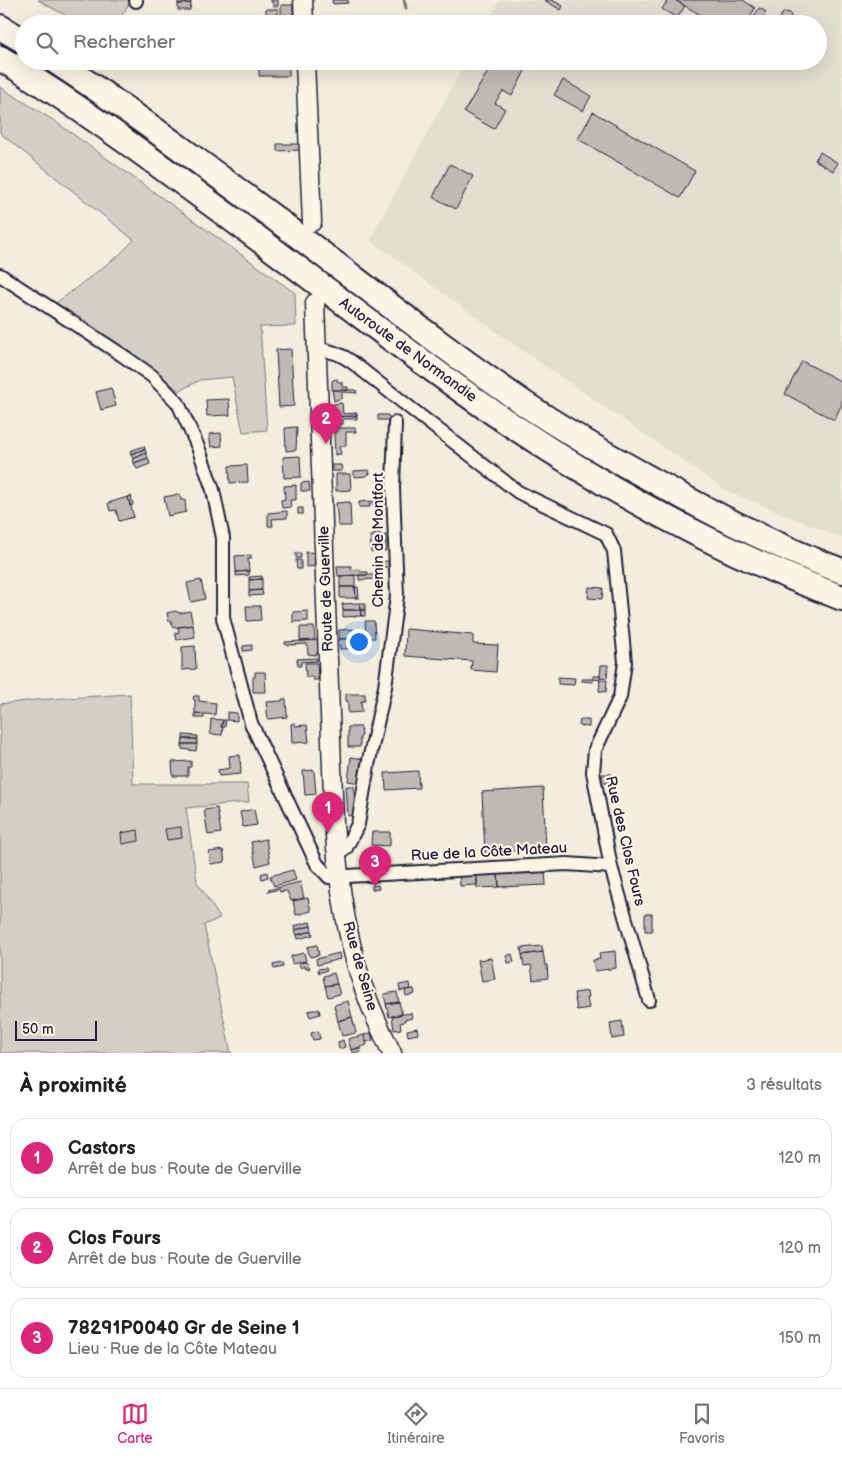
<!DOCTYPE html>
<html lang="fr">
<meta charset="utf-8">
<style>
body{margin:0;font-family:"Balsamiq Sans",sans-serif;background:#f2f2f2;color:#202124}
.scale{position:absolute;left:15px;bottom:12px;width:82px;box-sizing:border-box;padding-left:5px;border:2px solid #22223b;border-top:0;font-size:14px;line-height:18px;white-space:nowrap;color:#22223b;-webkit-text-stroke:4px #fcf5e5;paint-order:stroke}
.you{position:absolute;left:358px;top:641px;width:18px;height:18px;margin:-12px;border:4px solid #fff;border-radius:50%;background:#1a73e8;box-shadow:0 0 0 8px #1a73e833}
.badge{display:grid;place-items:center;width:32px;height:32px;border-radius:50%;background:#db2777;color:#fff;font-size:16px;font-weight:700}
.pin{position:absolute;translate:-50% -41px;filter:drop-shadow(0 1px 2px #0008)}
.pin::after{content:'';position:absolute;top:26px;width:18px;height:15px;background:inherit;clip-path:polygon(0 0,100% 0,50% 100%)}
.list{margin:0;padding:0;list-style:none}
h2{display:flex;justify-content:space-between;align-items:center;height:65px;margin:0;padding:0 20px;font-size:21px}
h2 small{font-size:16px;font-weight:400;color:#757577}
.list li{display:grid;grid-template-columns:32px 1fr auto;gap:15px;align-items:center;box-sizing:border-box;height:80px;margin:0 10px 10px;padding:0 10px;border:1px solid #e0e0e0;border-radius:15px}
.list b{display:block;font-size:19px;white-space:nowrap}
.list p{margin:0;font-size:16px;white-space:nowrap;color:#757577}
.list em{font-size:16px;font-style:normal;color:#757577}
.icon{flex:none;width:28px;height:28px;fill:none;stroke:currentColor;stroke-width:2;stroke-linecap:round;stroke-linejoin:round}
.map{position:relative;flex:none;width:842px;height:1053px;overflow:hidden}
.search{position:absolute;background:#fff;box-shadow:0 5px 20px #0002;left:15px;right:15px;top:15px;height:55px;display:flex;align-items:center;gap:12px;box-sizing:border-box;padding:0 18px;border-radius:28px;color:#757577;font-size:19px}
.sheet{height:335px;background:#fff}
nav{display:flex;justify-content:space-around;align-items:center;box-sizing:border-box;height:70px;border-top:1px solid #e0e0e0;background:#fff;font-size:14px;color:#757577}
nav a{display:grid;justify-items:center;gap:2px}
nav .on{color:#db2777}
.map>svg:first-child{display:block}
.built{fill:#e3ded2}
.green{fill:#d4cfc6;stroke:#7b7880}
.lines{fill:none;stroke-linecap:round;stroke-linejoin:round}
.stream{stroke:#75727b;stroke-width:3}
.building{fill:#bfbab6;stroke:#22223b}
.street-casing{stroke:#22223b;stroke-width:16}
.secondary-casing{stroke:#22223b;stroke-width:21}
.highway-casing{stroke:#22223b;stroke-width:28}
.street{stroke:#fcf5e5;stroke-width:12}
.secondary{stroke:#fcf5e5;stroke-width:18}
.highway{stroke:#fcf5e5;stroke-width:24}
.labels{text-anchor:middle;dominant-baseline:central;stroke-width:4.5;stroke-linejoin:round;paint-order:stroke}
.street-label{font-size:15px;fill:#22223b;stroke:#fcf5e5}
</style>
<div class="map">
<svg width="842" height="1053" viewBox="0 0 842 1053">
<rect width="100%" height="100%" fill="#f3edde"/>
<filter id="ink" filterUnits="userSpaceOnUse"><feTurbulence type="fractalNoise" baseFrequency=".02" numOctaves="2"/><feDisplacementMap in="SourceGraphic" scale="10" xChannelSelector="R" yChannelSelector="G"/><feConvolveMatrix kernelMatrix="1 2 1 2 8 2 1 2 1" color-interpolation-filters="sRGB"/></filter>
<g filter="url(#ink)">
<path class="built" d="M500,0H842V538L727,491L520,349L370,240L466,61H818V24H487Z"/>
<path class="green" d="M38,0H131L117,24H81Z
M0,87L53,120L295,293L296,326L260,327L267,430L243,432L232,377L200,380L179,391L148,364L56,303L119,255L134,240L0,133Z
M130,694L133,784H247L249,802L186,808L197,882L220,918L204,925L231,1053H0V704L35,700Z"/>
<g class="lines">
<path class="stream" d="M404,0L406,8"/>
</g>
<path class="building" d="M184,0H191V3L178,4V2Z
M271,0H278V6H273V2H271Z
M332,0H348V3L333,4Z
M544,0H552L563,6L561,10Z
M668,0H675L685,6L677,18L662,9Z
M675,0H743L755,8L746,24H716Z
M191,3L190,10H178V4Z
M281,5H293V15H281Z
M759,8L766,12L759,24H750Z
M266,9H278V15H266Z
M785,12L790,13L791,18L787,24H777L782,14Z
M180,17L182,24H169V22Z
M704,17L716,24H700Z
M494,61H520L528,65L512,96L503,91L495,103L505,109L494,129L464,112Z
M259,63L289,64V76H259Z
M563,80L591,96L583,111L554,95Z
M593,112L695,171L680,198L578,139Z
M277,144H301V150L277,151Z
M820,152L838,163L833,171L815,160Z
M450,164L473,176L456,209L433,197Z
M291,349L294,406L279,407L276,350Z
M802,361L842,382V404L834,420L785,394Z
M337,379L338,382H342V387H348V390H332V381L333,380Z
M111,388L116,406L101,410L96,392Z
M332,390H356L357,393L342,392V398L334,401Z
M229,399L230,415L207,416L206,400Z
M342,403L343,414L357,413V416L333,417V404Z
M378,415H388L389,417V420H378Z
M357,416V419H343V424H339V427H335L334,424L333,417Z
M297,427L296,450L286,451L285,428Z
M336,428H355L356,432H346V446H339L341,454L335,455L334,432H336Z
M221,433L222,446L211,447L209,434Z
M144,446L145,449L131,454L130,451Z
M145,449L146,453L133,459L131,454Z
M146,453L148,458L134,463L133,459Z
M300,456L301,477L284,478L283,457Z
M148,458L150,464L137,469L134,463Z
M247,465L248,482L230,483L229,466Z
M332,465H341L342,471H332Z
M369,470L370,474H367V476L354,477V471Z
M336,474H350L351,490L336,491Z
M309,482L310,491H301V483Z
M296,485V500H290L291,507L282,508L281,500L285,499L284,486Z
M180,494L181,500H185L186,512L168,516L164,497Z
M131,496L133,505L130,506L128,497Z
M128,497L134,517L119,521L116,510L110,511L108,503Z
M376,501V504H369L370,507H359V502Z
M350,502L351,526H338L336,503Z
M298,508H303V514H298Z
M287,511V518L272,519L273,526H268V513Z
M375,533H380V536L386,535V542H383V551L371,552L370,536L375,535Z
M383,542H386V551H383Z
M306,552L317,553L318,566L306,567Z
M296,553H301V558H296Z
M251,555V559H248L249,571L236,572L235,556Z
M296,560H301V569H297Z
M389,561V567H378L377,562Z
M337,566H351L352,570L359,569L361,572H368V575L338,576Z
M249,571V575L236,576V572Z
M355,575V587H340V576Z
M359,575H376V579L359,580Z
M262,576V579L249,580V577Z
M262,579V590L249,591V580Z
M201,580L205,599L191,602L187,583Z
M340,587H355L356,598H340Z
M355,587H358L359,598H356Z
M589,587L603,588L602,599L588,598Z
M262,590L263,595L249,596V591Z
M360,603L361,610H343L342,604Z
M360,603H365V610H361Z
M246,606H260L261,620L247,621Z
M343,610H361V616L343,617Z
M361,610H365V616H361Z
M175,611L180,613L190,611L193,625L173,628L171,620L169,621L167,613Z
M308,611V621L293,622V612Z
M365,621H374L375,638L339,639V630L353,629L354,634H366Z
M193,625L195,637L177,640L175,633L179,632L178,627Z
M300,627H314L315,640L300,641Z
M406,629L473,635V644L498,645L496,672L471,670L472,661L405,656Z
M365,638V648L340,649L339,639Z
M321,640V641H318L319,653H316V655L308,654L307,644L287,645L285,644V642Z
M252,645V650L243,651V646Z
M195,646L196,669L182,670V647Z
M317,658V661L301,662V666H298L297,659Z
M305,663H317L318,680H313V677H306Z
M601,665H608L607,678L600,677Z
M255,672H265L266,692H253V677H255Z
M593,676H600V680L593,679Z
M558,677L575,678L574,685L558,684Z
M582,679H593V682L582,681Z
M600,680H607L606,692L599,691Z
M346,694H365V701H361L362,712L348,713V701H346Z
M194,696H199V701L216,703L215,715L195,713V700L193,699Z
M282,699H286L287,717L268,719L266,702L282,701Z
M227,712L237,713V721L227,720Z
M195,713L204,714V718H195Z
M211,719L223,720V724H222L221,727H223L222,735L210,734Z
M223,720H226L225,727H221Z
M580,720H589V727L579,726Z
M295,723V726L307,725L309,742L292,743L291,724Z
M348,727H361L362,736L360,737V747H348Z
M183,735L198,736L197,739H183Z
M183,739H197V744H182Z
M182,744H197L196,751L182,749Z
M240,755L241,774L219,776L218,770L230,768L229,756Z
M351,757L363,759L359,783L348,781Z
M191,761V767H188V776H173L172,762Z
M314,770L316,794L305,795L303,771Z
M418,771L419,788L386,790L385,773Z
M602,774H612V783H602Z
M346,786H354L355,815L348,816Z
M543,788L546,849L485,853L482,792Z
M217,808L221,833L208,835L204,810Z
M254,809L257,825L243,827L240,812Z
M181,827L182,838L167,840L165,829Z
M138,830L139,841L122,844L121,833Z
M372,832H390V846L371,845Z
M266,839L270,862L256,866L251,842Z
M223,850L225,862L211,864L209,852Z
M293,870L296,880L274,886L270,876Z
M545,870L546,885L499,887L498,872Z
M267,872L268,877L262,879L261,874Z
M498,872L499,887L477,888V873Z
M459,873H477V885L460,886Z
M300,882L304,898L291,901L287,891L280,892L279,889L268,892V890Z
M378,885L379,889L372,890V886Z
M308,898L311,911L296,915L293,901Z
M645,914H652V931H645Z
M310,922L311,926L295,930L294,926Z
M311,926L312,931L297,935L295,930Z
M312,931L313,935L298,939L297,935Z
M317,945L319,955L310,957L307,947Z
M542,946L543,952L522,955L521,948Z
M615,951L616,968L595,971L593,960L600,959L599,953Z
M543,952L545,965H547L548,978L533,980L531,965L524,966L522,955Z
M304,953L306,961L292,964L291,956Z
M339,953L340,959L317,965L316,959Z
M512,954L514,962L508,963L506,956Z
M491,958L495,979L482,981L478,960Z
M306,962L310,968L308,969L307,967L305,969L304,966L301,968L298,963Z
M282,963L283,967L274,969L273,965Z
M326,968L327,970L319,973L318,969Z
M334,973L337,984L325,986L323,976Z
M410,983L411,989L400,991L399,985Z
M337,984L340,994L328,997L325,986Z
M414,989L415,994L406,996L405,990Z
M588,991L589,997L587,998L589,1008L577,1010L574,993Z
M397,992L399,1002L386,1004L384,994Z
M348,1001L352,1017L338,1021L334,1005Z
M399,1002L402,1014L389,1017L386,1004Z
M319,1009L320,1014L310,1017L308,1011Z
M411,1013L412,1018L404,1020V1022L400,1023L401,1029L394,1030L392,1016Z
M352,1017L356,1033L342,1036L338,1021Z
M622,1021L624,1037L612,1039L610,1023Z
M417,1028L418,1034L408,1036L407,1030Z
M318,1031L320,1039L313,1040L311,1033Z
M371,1033L373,1040L366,1042L364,1035Z
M364,1035L367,1045L351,1050L348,1039Z
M343,1040L345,1047L339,1049L338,1042Z
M360,1048L361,1052L352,1053L351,1050Z"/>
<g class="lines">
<g class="street-casing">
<path id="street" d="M136,1V0
M0,275L122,355L152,376L178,403L198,447L213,490L223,538V618L251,723L317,864L329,877L567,864L611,867
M317,349C330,350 341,354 352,362L414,411L518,492L606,534L614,551L625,662L620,697L595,750L593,772L611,867L649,1000
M336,856L346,848L358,824L368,765L385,687L397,596L393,488L395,423"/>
</g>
<g class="secondary-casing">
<path id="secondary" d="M303,0L304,24
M305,61L312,222
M315,303L334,823C338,878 345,934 363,986C371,1009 381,1031 392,1053"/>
</g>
<g class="highway-casing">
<path id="highway" d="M0,27L24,41
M0,58C62,95 121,137 179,180C247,230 314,280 381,331C425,364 470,398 516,428C618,496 727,554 842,598
M55,61C158,129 256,204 354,278C410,321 466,364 525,404C564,430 605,454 647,477C709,512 774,546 842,571"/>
</g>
<use href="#street" class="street"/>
<use href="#secondary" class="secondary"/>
<use href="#highway" class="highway"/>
</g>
</g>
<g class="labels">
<g class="street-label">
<text transform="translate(408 350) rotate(36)">Autoroute de Normandie</text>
<text transform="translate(378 540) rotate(-90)">Chemin de Montfort</text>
<text transform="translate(326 589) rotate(-92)">Route de Guerville</text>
<text transform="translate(625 841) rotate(77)">Rue des Clos Fours</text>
<text transform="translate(489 852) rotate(-3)">Rue de la Côte Mateau</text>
<text transform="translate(360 966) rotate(74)">Rue de Seine</text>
</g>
</g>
</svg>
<div class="scale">50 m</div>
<div class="you"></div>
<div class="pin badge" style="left:328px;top:833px">1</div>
<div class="pin badge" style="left:326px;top:444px">2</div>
<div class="pin badge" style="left:375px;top:887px">3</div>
<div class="search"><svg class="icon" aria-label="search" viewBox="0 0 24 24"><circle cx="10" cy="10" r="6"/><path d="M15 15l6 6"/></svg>Rechercher</div>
</div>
<section class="sheet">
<h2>À proximité<small>3 résultats</small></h2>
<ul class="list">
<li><span class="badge">1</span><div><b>Castors</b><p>Arrêt de bus · Route de Guerville</p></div><em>120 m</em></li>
<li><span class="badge">2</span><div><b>Clos Fours</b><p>Arrêt de bus · Route de Guerville</p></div><em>120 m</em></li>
<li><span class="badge">3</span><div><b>78291P0040 Gr de Seine 1</b><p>Lieu · Rue de la Côte Mateau</p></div><em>150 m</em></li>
</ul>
</section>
<nav>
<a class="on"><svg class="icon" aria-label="map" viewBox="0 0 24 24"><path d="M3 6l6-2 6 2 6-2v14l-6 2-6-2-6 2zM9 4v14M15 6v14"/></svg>Carte</a>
<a><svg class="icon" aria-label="directions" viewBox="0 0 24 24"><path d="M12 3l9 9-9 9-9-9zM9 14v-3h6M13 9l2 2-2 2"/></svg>Itinéraire</a>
<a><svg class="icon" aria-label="saved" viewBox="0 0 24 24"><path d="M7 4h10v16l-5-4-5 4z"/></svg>Favoris</a>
</nav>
